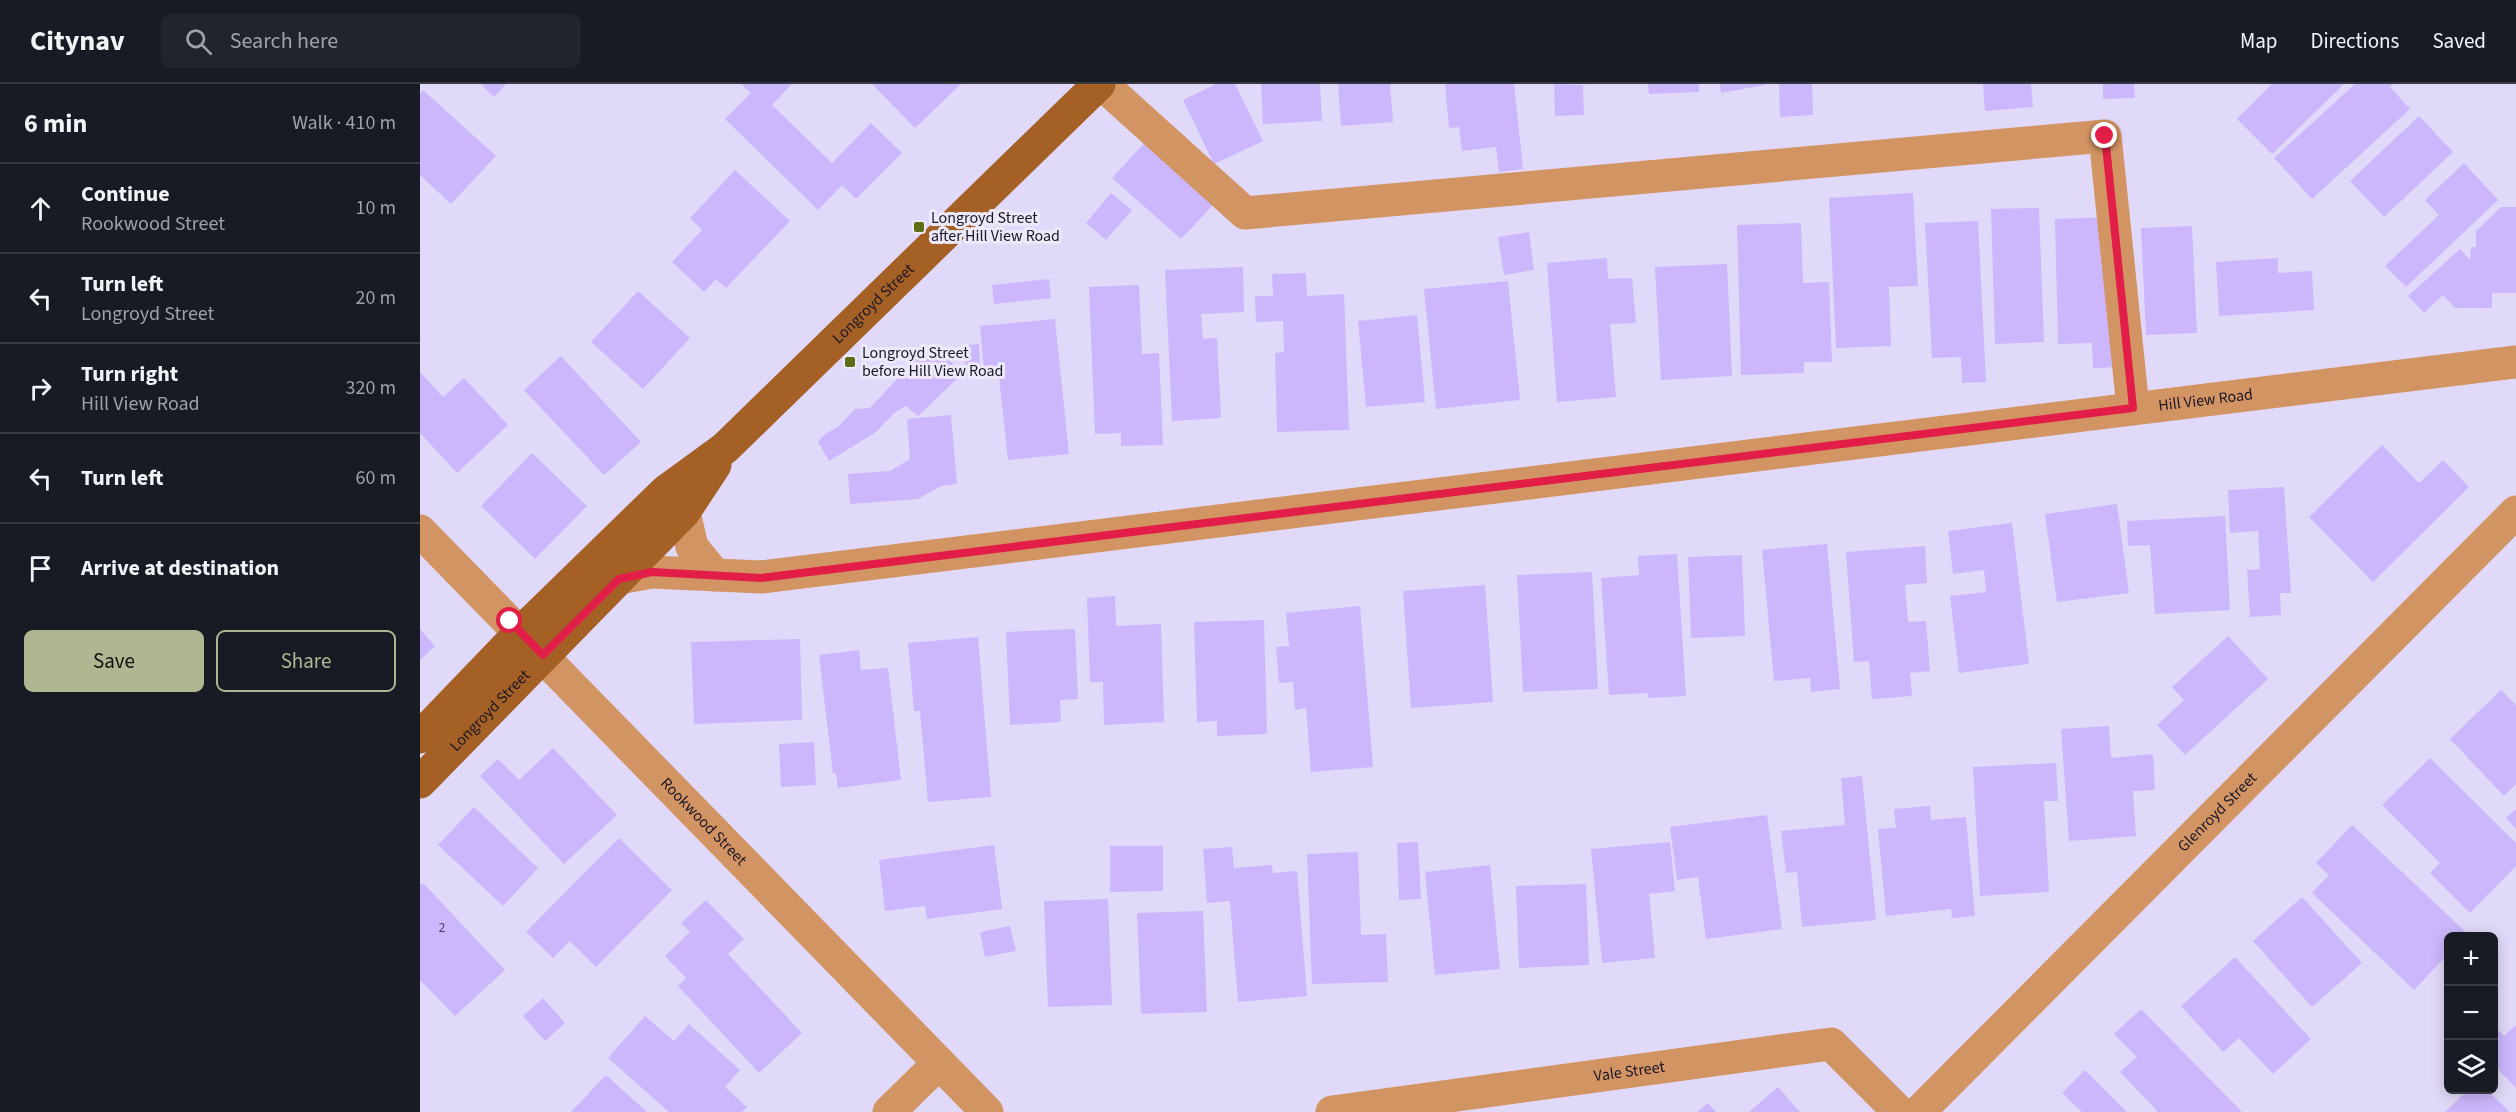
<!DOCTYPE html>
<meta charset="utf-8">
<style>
body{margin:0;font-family:"Source Sans 3",sans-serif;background:#20242c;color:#f1f3f6}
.controls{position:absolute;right:18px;bottom:18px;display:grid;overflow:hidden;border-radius:9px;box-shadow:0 3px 15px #0003}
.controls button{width:54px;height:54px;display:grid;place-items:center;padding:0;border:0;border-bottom:2px solid #363941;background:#171b24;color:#f1f3f6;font:30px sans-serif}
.stop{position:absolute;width:18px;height:18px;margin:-14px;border:4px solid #e11d48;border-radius:50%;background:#fff}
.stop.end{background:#e11d48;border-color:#fff;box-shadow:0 2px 6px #0008}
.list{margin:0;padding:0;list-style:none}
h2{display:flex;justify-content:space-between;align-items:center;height:78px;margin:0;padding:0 24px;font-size:26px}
h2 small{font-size:20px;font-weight:400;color:#9ea1a6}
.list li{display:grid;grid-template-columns:39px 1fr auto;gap:18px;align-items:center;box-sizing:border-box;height:90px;padding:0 24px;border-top:2px solid #363941}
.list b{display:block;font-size:22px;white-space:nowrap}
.list p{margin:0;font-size:20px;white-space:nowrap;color:#9ea1a6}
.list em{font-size:20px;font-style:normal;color:#9ea1a6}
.actions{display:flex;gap:12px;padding:18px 24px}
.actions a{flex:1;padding:14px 0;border:2px solid #afb691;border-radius:9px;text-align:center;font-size:21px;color:#afb691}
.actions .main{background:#afb691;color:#111}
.icon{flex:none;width:33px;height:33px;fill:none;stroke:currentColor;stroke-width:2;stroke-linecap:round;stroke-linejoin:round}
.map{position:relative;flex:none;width:2096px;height:1028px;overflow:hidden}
header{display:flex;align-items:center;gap:36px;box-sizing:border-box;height:84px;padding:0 30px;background:#171b24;border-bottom:2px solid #363941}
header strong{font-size:28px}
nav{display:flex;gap:33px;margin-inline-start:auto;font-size:21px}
.search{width:420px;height:54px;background:#20242c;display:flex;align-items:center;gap:15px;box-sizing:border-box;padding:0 21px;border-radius:9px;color:#9ea1a6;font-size:22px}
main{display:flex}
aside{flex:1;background:#171b24}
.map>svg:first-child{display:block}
.building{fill:#ccb7fc}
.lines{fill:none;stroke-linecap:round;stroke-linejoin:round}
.minor{stroke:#d39463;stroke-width:33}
.major{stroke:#a46025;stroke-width:33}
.route{stroke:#e11d48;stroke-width:8}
.poi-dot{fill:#5f6c15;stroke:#ede9f9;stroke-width:2}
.labels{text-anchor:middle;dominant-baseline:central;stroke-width:6;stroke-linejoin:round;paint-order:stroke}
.number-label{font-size:14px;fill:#483f5c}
.poi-label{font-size:16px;fill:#1c1726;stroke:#ede9f9;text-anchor:start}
.street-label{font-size:16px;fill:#1c1726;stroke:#ede9f9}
</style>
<header>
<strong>Citynav</strong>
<div class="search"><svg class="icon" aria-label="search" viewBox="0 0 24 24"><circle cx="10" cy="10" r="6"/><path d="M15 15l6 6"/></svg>Search here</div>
<nav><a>Map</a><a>Directions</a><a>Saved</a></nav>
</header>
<main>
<aside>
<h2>6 min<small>Walk · 410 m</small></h2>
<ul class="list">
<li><svg class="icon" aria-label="ahead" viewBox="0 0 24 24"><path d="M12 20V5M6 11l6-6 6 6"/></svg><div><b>Continue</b><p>Rookwood Street</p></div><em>10 m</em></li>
<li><svg class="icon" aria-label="left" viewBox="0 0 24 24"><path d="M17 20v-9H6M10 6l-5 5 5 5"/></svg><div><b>Turn left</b><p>Longroyd Street</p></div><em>20 m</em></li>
<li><svg class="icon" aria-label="right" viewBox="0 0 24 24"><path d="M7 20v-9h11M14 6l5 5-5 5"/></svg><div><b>Turn right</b><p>Hill View Road</p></div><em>320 m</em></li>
<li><svg class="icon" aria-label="left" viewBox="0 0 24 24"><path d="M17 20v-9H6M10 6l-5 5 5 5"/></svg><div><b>Turn left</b></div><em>60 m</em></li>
<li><svg class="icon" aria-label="arrive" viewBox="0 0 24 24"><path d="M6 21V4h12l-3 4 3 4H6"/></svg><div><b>Arrive at destination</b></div></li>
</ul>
<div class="actions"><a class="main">Save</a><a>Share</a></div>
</aside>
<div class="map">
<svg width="2096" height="1028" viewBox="0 0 2096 1028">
<rect width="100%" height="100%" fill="#e1d9f9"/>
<path class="building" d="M61,0H86L74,13Z
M321,0H372L352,21L412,79L451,39L482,69L436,115L422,101L398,126L305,35L331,9Z
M452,0H541L495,44Z
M796,0H815L843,57L794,80L763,16Z
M841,0H900L902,37L843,40Z
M918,0H970L973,38L921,42Z
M1025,0H1094L1103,85L1079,88L1076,63L1042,67L1039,43L1029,44Z
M1134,0L1163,1L1164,31L1135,32Z
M1228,0H1279V8L1229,10Z
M1300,0H1345V1L1301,9Z
M1359,0H1392L1393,31L1360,33Z
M1563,0H1611L1613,23L1565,27Z
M1683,0H1714L1715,14L1683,15Z
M1852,0H1924L1852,70L1817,35Z
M1935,0H1973L1970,3L1990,25L1892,115L1854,74Z
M3,6L76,72L31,120L0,91V10Z
M1999,32L2033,68L1964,133L1930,97Z
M728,55L797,117L761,155L692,94Z
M2044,79L2078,116L1986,203L1965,182L2019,131L2005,116Z
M315,86L370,137L306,204L296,195L284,208L252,178L282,146L270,134Z
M691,109L712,126L686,156L666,139Z
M1493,109L1498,202L1469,203L1471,262L1416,264L1409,114Z
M2081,123H2096V209H2072V224H2035L2023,211L2004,229L1988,212L2040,165L2050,176L2051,163H2056V147Z
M1619,124L1624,258L1575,260L1571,125Z
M1688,133L1704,283L1673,284L1672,259L1638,260L1635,135Z
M1558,137L1566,298L1542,299L1541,273L1512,274L1505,139Z
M1381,139L1383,199L1409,198L1412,278H1384V289L1321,291L1317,141Z
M1772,142L1777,249L1726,251L1721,144Z
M1109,148L1114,186L1084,191L1078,153Z
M1187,174L1188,195L1212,194L1216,239L1190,240L1196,313L1137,318L1127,179Z
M1858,174V189L1892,187L1894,226L1799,232L1796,178Z
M1307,180L1312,292L1241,296L1235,183Z
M823,183L824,228L781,230L783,255L797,254L801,334L752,337L745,186Z
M886,189L887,212L924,210L929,346L857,348L855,269L864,268L863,237L836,238L835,212H853L852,190Z
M629,195L631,214L574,220L572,201Z
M1088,197L1100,316L1016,325L1004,205Z
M719,201L722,270L739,269L743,361L701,362V349L675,350L669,203Z
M218,207L270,254L223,305L171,258Z
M997,231L1005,318L946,323L938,237Z
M635,235L649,370L588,376L579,293L565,294L560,242Z
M559,260L560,293H546L545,261Z
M523,264L540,292L498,332L486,322L474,329L456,348L409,377L398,358L405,350L419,342L435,325L450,324L505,265Z
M141,272L221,358L184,391L104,306Z
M0,288L23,313L44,294L88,341L37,389L0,349Z
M531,331L537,400L521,402L498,415L430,420L428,390L470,387L490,375L487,335Z
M1962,361L1999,399L2023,376L2049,403L1953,498L1889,433Z
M112,369L167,422L115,475L61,422Z
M1864,403L1871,509H1860L1861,531L1830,533L1827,486L1840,485L1838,447L1810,449L1808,406Z
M1697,420L1709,509L1637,518L1625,430Z
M1805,432L1810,526L1735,530L1730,461L1708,462L1707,437Z
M1592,439L1609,580L1539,589L1530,512L1566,508L1564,486L1533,490L1528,447Z
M1407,460L1420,605L1391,608L1390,594L1354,597L1342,466Z
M1505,462L1507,499L1485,501L1488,538L1506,537L1510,587L1490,589L1492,612L1452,615L1449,577L1434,578L1426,468Z
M1257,470L1266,612L1228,614V609L1189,611L1181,494L1219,491L1218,472Z
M1322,471L1325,552L1271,554L1268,473Z
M1172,488L1178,605L1103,608L1097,491Z
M1065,501L1073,618L991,624L983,507Z
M695,512L696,542L741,540L744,638L684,641L683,598H670L667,514Z
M940,522L953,683L891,688L886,624L875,626L873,598L859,599L856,563L869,562L866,529Z
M844,536L847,650L797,652V637L777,638L774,538Z
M0,545L15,562L0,576Z
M655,545L658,615L640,616L641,638L590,641L586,548Z
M1808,552L1848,595L1765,671L1737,641L1764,616L1752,603Z
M558,553L571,713L508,718L500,627H494L488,559Z
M380,555L382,636L274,640L271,558Z
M439,566L441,586L468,584L481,696L418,704L416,689L413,690L399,571Z
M2081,606L2096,621V700L2084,712L2030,655Z
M1689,642L1691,674L1733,670L1735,706L1713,707L1716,752L1649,757L1641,645Z
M394,658L396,701L361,703L359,660Z
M133,664L197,731L144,780L60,692L78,675L99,696Z
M2010,674L2096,759V782L2050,829L2010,789L2020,779L1962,721Z
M1636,679L1638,717H1624L1629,808L1560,812L1553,683Z
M1442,692L1456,836L1382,843L1377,788L1366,789L1361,747L1425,741L1421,694Z
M1510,722L1511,736L1546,733L1555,832L1532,834L1531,825L1466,832L1458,745L1476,744L1474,725Z
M54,723L118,784L83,822L18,761Z
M2096,725V745L2086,734Z
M1347,731L1362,845L1286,855L1278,793L1257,796L1250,743Z
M1932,741L2048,850L2045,852H2028V870L1994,906L1892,809L1909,791L1896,779Z
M199,754L252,806L176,883L150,857L133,874L106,848Z
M998,758L1001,815L979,816L977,759Z
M1250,758L1255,807L1229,810L1235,874L1182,879L1171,765Z
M574,761L582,825L507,835L505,822L465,827L459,776Z
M690,762H743V807L690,808Z
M812,763L814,784L852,781L853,789L877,787L887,912L818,918L810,817L787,819L783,765Z
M938,768L941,851L966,850L968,898L892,900L887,770Z
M1070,781L1080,885L1015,891L1005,788Z
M3,799L85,886L35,932L0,896V801Z
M1166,800L1169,881L1099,884L1096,802Z
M1882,813L1942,879L1892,923L1833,857Z
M688,815L692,921L628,923L624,817Z
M286,816L324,855L308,870L382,949L339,989L258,902L266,894L245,872L270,848L261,839Z
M783,827L787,928L721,930L717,829Z
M590,842L596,867L565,873L560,848Z
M1815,873L1891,955L1853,990L1819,954L1803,968L1761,922Z
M123,914L145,939L125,957L103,932Z
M1721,925L1822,1028H1738L1700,988L1717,973L1694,950Z
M225,932L254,957L269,940L320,986L305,1003L327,1023L322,1028H249L188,974Z
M2074,941L2084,952L2096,941V1004L2074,981Z
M1665,986L1707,1028H1662L1642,1009Z
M186,991L227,1028H151Z
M1358,1003L1380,1028H1329Z
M2048,1006H2067L2090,1028H2025Z
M1288,1019L1296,1028H1277Z"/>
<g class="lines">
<g class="minor">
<path d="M682,0L825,129L1685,52L1713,324"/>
<path d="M264,428L272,463L295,491"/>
<path id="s1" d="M0,447L567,1028"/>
<path id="s2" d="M199,494L232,488L341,493L2096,278"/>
<path d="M469,1028L519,979"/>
<path id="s3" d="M912,1028L1411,960L1479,1028"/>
<path id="s4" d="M1499,1028L2096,428"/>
</g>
<g class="major">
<path id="s5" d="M0,653L101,548L246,407L305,364L679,0"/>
<path id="s6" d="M0,698L264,428L295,381"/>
</g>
</g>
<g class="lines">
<path class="route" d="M90,537L123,571L199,495L232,488L341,494L1713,324L1685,52"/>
</g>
<g class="poi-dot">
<rect x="493" y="137" width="12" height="12" rx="3"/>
<rect x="424" y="272" width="12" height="12" rx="3"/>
</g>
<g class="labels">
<g class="number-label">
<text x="22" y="844">2</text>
</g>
<g class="poi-label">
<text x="511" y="134">Longroyd Street<tspan x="511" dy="18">after Hill View Road</tspan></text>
<text x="442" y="269">Longroyd Street<tspan x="442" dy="18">before Hill View Road</tspan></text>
</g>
<g class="street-label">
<text stroke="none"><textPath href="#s5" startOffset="628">Longroyd Street</textPath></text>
<text stroke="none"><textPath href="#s2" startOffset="1598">Hill View Road</textPath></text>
<text stroke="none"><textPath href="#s6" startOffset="100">Longroyd Street</textPath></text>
<text stroke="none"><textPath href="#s4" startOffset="423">Glenroyd Street</textPath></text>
<text stroke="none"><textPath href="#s1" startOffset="406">Rookwood Street</textPath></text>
<text stroke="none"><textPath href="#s3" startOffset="300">Vale Street</textPath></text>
</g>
</g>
</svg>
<div class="controls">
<button>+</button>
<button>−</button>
<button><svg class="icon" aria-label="layers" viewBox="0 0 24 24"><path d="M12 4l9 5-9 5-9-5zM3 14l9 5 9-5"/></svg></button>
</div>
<div class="stop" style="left:90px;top:537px"></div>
<div class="stop end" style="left:1685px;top:52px"></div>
</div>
</main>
